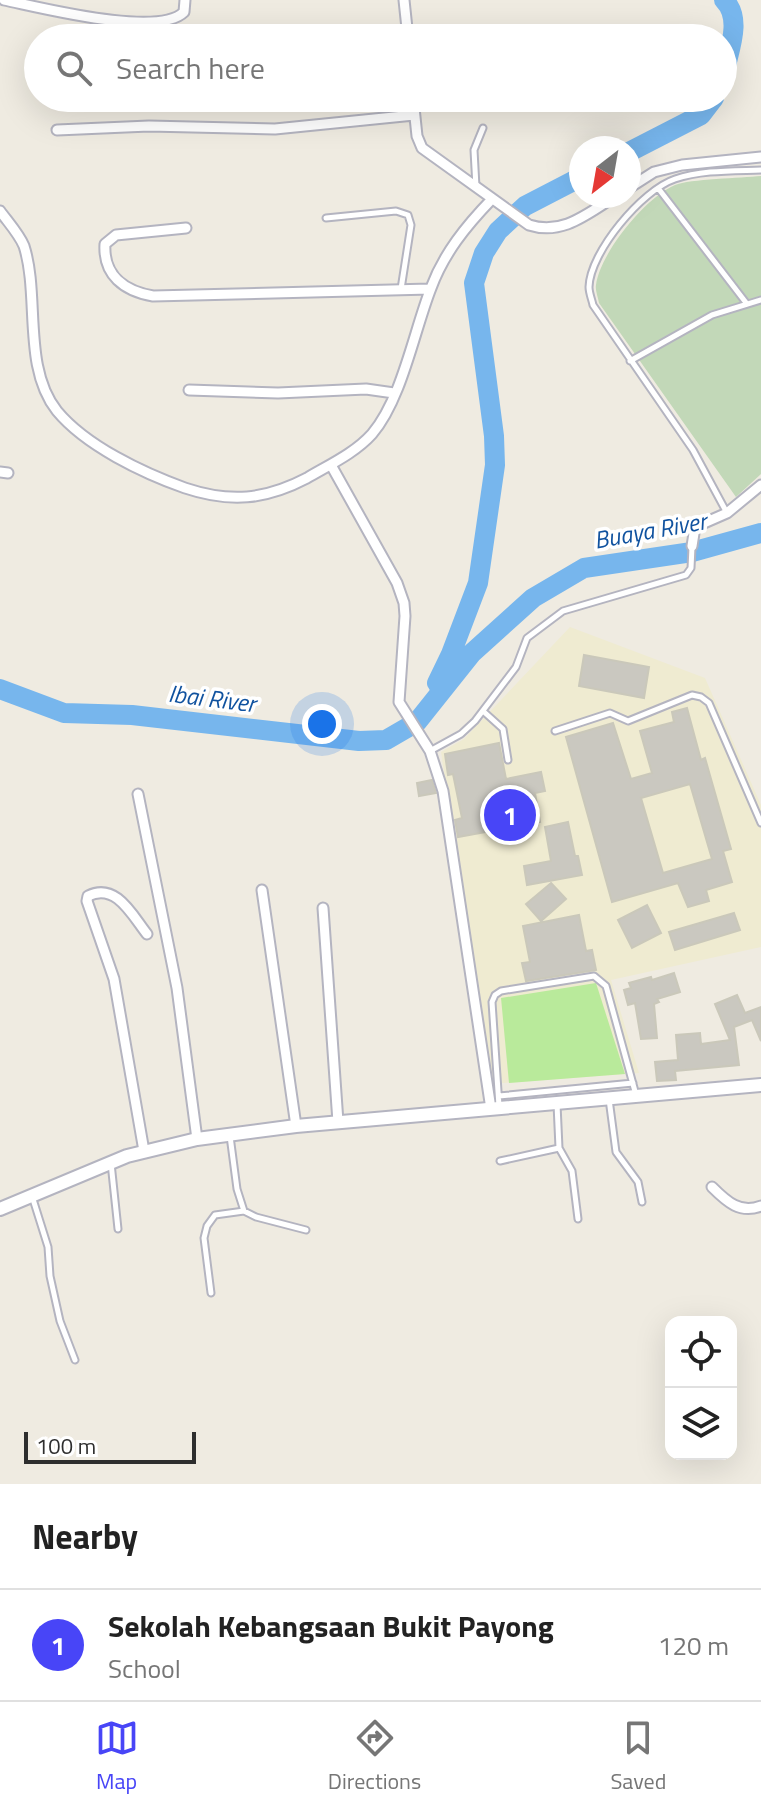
<!DOCTYPE html>
<style>
body{margin:0;font-family:"Titillium Web",sans-serif;background:#f2f2f2;color:#222}
.controls{position:absolute;right:24px;bottom:24px;display:grid;overflow:hidden;border-radius:16px;box-shadow:0 8px 32px #0002}
.controls button{width:72px;height:72px;display:grid;place-items:center;padding:0;border:0;border-bottom:2px solid #e0e0e0;background:#fff;color:#222;font:40px sans-serif}
.compass{position:absolute;left:569px;top:136px;width:72px;height:72px;border-radius:50%;background:#fff;box-shadow:0 8px 32px #0002;rotate:211deg}
.scale{position:absolute;left:24px;bottom:20px;width:172px;box-sizing:border-box;padding-left:8px;border:4px solid #2e2e2e;border-top:0;font-size:22px;line-height:28px;white-space:nowrap;color:#2e2e2e;-webkit-text-stroke:6px #fff;paint-order:stroke}
.you{position:absolute;left:322px;top:724px;width:28px;height:28px;margin:-20px;border:6px solid #fff;border-radius:50%;background:#1a73e8;box-shadow:0 0 0 12px #1a73e833}
.badge{display:grid;place-items:center;width:52px;height:52px;border-radius:50%;background:#4845f7;color:#fff;font-size:26px;font-weight:700}
.pin{position:absolute;translate:-50% -50%;border:4px solid #fff;box-shadow:0 2px 8px #0006}
.list{margin:0;padding:0;list-style:none}
h2{display:flex;justify-content:space-between;align-items:center;height:104px;margin:0;padding:0 32px;font-size:34px}
h2 small{font-size:26px;font-weight:400;color:#767676}
.list li{display:grid;grid-template-columns:52px 1fr auto;gap:24px;align-items:center;box-sizing:border-box;height:112px;padding:0 32px;border-top:2px solid #e0e0e0}
.list b{display:block;font-size:30px;white-space:nowrap}
.list p{margin:0;font-size:26px;white-space:nowrap;color:#767676}
.list em{font-size:26px;font-style:normal;color:#767676}
.icon{flex:none;width:44px;height:44px;fill:none;stroke:currentColor;stroke-width:2;stroke-linecap:round;stroke-linejoin:round}
.map{position:relative;flex:none;width:761px;height:1484px;overflow:hidden}
.search{position:absolute;background:#fff;box-shadow:0 8px 32px #0002;left:24px;right:24px;top:24px;height:88px;display:flex;align-items:center;gap:20px;box-sizing:border-box;padding:0 28px;border-radius:44px;color:#767676;font-size:30px}
.sheet{height:216px;background:#fff}
nav{display:flex;justify-content:space-around;align-items:center;box-sizing:border-box;height:112px;border-top:2px solid #e0e0e0;background:#fff;font-size:22px;color:#767676}
nav a{display:grid;justify-items:center;gap:4px}
nav .on{color:#4845f7}
.map>svg:first-child{display:block}
.education{fill:#efebd1}
.cemetery{fill:#c2d8b8}
.pitch{fill:#b9ea9b}
.lines{fill:none;stroke-linecap:round;stroke-linejoin:round}
.river{stroke:#77b6ed;stroke-width:20}
.building{fill:#cac8c0;stroke:#cac8ba;stroke-width:2;fill-rule:evenodd}
.lane-casing{stroke:#b4b4c0;stroke-width:9}
.street-casing{stroke:#b4b4c0;stroke-width:13}
.secondary-casing{stroke:#b4b4c0;stroke-width:16}
.lane{stroke:#fff;stroke-width:5}
.street{stroke:#fff;stroke-width:9}
.secondary{stroke:#fff;stroke-width:12}
.labels{text-anchor:middle;dominant-baseline:central;stroke-width:7;stroke-linejoin:round;paint-order:stroke}
.water-label{font-size:24px;font-style:italic;fill:#10529f;stroke:#fff}
</style>
<div class="map">
<svg width="761" height="1484" viewBox="0 0 761 1484">
<rect width="100%" height="100%" fill="#efebe1"/>
<path class="education" d="M570,627L705,678L761,805V947L611,980L639,1073L490,1084L441,752L464,739Z"/>
<path class="cemetery" d="M761,176V474L736,497L599,303C598,297 595,290 596,285C600,253 646,197 675,185C690,179 741,178 761,176Z"/>
<path class="pitch" d="M596,983L625,1074L509,1083L501,998Z"/>
<g class="lines">
<path class="river" d="M723,79C727,54 744,20 724,0
M629,152L701,115L714,98
M437,683L451,654L478,583L495,465L494,436L474,283L484,253L498,231L525,206L581,177
M0,689L64,713L132,715L359,741L386,740L417,722L472,653L533,598L584,568L692,552L761,533"/>
</g>
<path class="building" d="M584,655L649,667L644,698L579,686Z
M687,708L701,760L705,758L731,849L723,851L732,882L706,890L709,901L688,907L678,883L612,902L566,737L613,723L631,779L652,773L640,731L674,722L672,712ZM690,784L712,859L663,873L641,798Z
M499,743L506,779L541,772L545,791L535,793L540,822L458,837L455,820L462,818L453,774L448,775L445,754Z
M432,780L436,793L419,796L417,783Z
M568,822L575,856H578L582,875L527,885L524,866L551,861L545,827Z
M551,883L566,899L541,921L526,904Z
M647,905L661,933L632,948L618,920Z
M734,913L740,930L675,950L669,932Z
M579,915L586,951L592,950L596,970L526,981L522,963L530,962L523,926Z
M674,973L680,992L657,999L659,1002L654,1004L657,1038L641,1039L635,1003L628,1005L624,990L631,988L629,983L651,977L652,980Z
M737,995L745,1013L761,1007V1041L752,1020L734,1027L739,1065L675,1071L676,1080L657,1081L655,1062L678,1060L676,1035L700,1033L701,1044L730,1040L715,1004Z"/>
<g class="lines">
<g class="lane-casing">
<path id="lane" d="M476,187L474,150L483,128
M658,188L747,304
M326,218L396,211L408,215L411,225L401,289
M630,361L712,315L761,300
M727,513L693,450L593,305C592,300 589,293 589,287C590,252 642,190 675,179C702,170 732,171 761,170
M483,711L503,729L508,760
M555,731L610,713L628,721L692,695L701,697L709,703L761,823
M430,751L461,734L475,721L516,667L527,638L563,611L686,575L691,568L692,547
M499,1096L633,1083
M609,1099L616,1152L638,1182L642,1202
M557,1104L559,1148L572,1171L578,1219
M499,1106L492,1002L495,995L501,991L594,976L606,986L636,1095
M230,1136L237,1189L244,1211L256,1217L306,1230
M500,1161L559,1148
M111,1163L118,1229
M32,1196L48,1247L50,1276L60,1321L75,1360
M211,1293L204,1238L207,1226L215,1215L244,1211"/>
</g>
<g class="street-casing">
<path id="street" d="M4,0C39,7 158,38 184,12L185,0
M404,0L408,38
M413,98L417,136L422,148L529,225C563,236 588,213 616,196
M57,130L149,126L275,129L414,115
M629,188L654,172L682,165L761,157
M0,211C8,222 19,234 24,246C40,296 22,367 57,411C86,446 143,473 185,488C230,503 265,500 307,478C329,465 355,453 372,434C402,399 414,331 431,288C444,253 466,226 492,199
M186,228L116,235L105,244C103,275 124,291 153,296L430,289
M189,390L278,393L366,389L394,393
M331,465L397,583L404,603L405,616L399,702L430,751L443,791L491,1109
M0,472L8,473
M692,546L695,527L727,513L761,485
M138,794L177,988L197,1139
M262,890L296,1126
M323,908L338,1122
M144,1151L114,979L87,901L88,896C116,882 132,915 147,934
M712,1187C727,1202 740,1214 761,1206"/>
</g>
<g class="secondary-casing">
<path id="secondary" d="M0,1209L127,1156L197,1139L296,1126L761,1085"/>
</g>
<use href="#lane" class="lane"/>
<use href="#street" class="street"/>
<use href="#secondary" class="secondary"/>
</g>
<g class="labels">
<g class="water-label">
<text transform="translate(650 530) rotate(-10)">Buaya River</text>
<text transform="translate(212 698) rotate(7)">Ibai River</text>
</g>
</g>
</svg>
<div class="controls">
<button><svg class="icon" aria-label="locate" viewBox="0 0 24 24"><circle cx="12" cy="12" r="6"/><path d="M12 2v4M12 18v4M2 12h4M18 12h4"/></svg></button>
<button><svg class="icon" aria-label="layers" viewBox="0 0 24 24"><path d="M12 4l9 5-9 5-9-5zM3 14l9 5 9-5"/></svg></button>
</div>
<svg class="compass" viewBox="-18 -18 36 36"><path d="M0-13l5 13h-10z" fill="#e53935"/><path d="M0 13l5-13h-10z" fill="#767676"/></svg>
<div class="scale">100 m</div>
<div class="you"></div>
<div class="pin badge" style="left:510px;top:815px">1</div>
<div class="search"><svg class="icon" aria-label="search" viewBox="0 0 24 24"><circle cx="10" cy="10" r="6"/><path d="M15 15l6 6"/></svg>Search here</div>
</div>
<section class="sheet">
<h2>Nearby<small></small></h2>
<ul class="list">
<li><span class="badge">1</span><div><b>Sekolah Kebangsaan Bukit Payong</b><p>School</p></div><em>120 m</em></li>
</ul>
</section>
<nav>
<a class="on"><svg class="icon" aria-label="map" viewBox="0 0 24 24"><path d="M3 6l6-2 6 2 6-2v14l-6 2-6-2-6 2zM9 4v14M15 6v14"/></svg>Map</a>
<a><svg class="icon" aria-label="directions" viewBox="0 0 24 24"><path d="M12 3l9 9-9 9-9-9zM9 14v-3h6M13 9l2 2-2 2"/></svg>Directions</a>
<a><svg class="icon" aria-label="saved" viewBox="0 0 24 24"><path d="M7 4h10v16l-5-4-5 4z"/></svg>Saved</a>
</nav>
